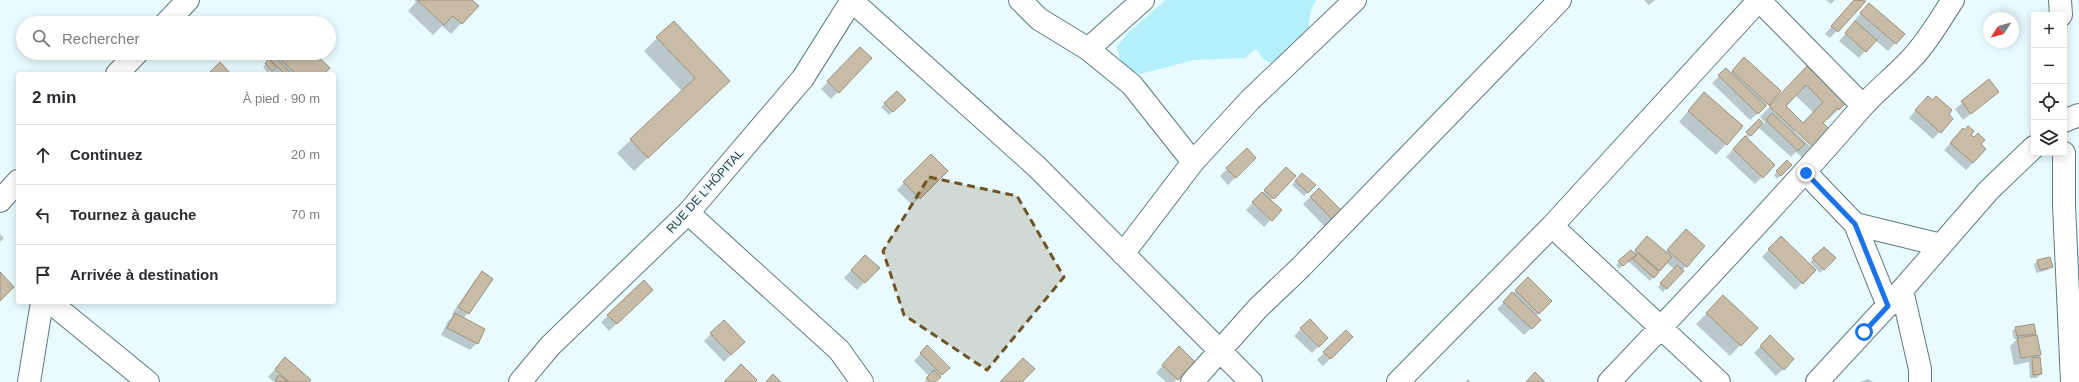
<!DOCTYPE html>
<html lang="fr">
<meta charset="utf-8">
<style>
body{margin:0;font-family:Arial,sans-serif;background:#f2f2f3;color:#2b2b33}
.controls{position:absolute;right:12px;top:12px;display:grid;overflow:hidden;border-radius:4px;box-shadow:0 2px 10px #0003}
.controls button{width:36px;height:36px;display:grid;place-items:center;padding:0;border:0;border-bottom:1px solid #e1e1e2;background:#fff;color:#2b2b33;font:20px sans-serif}
.compass{position:absolute;left:1983px;top:12px;width:36px;height:36px;border-radius:50%;background:#fff;box-shadow:0 2px 10px #0003;rotate:234deg}
.stop{position:absolute;width:12px;height:12px;margin:-9px;border:3px solid #1a73e8;border-radius:50%;background:#fff}
.stop.end{background:#1a73e8;border-color:#fff;box-shadow:0 1px 4px #0008}
.list{margin:0;padding:0;list-style:none}
h2{display:flex;justify-content:space-between;align-items:center;height:52px;margin:0;padding:0 16px;font-size:17px}
h2 small{font-size:13px;font-weight:400;color:#7c7c81}
.list li{display:grid;grid-template-columns:26px 1fr auto;gap:12px;align-items:center;box-sizing:border-box;height:60px;padding:0 16px;border-top:1px solid #e1e1e2}
.list b{display:block;font-size:15px;white-space:nowrap}
.list em{font-size:13px;font-style:normal;color:#7c7c81}
.icon{flex:none;width:22px;height:22px;fill:none;stroke:currentColor;stroke-width:2;stroke-linecap:round;stroke-linejoin:round}
.map{position:relative;flex:none;width:2079px;height:382px;overflow:hidden}
.search{position:absolute;background:#fff;box-shadow:0 2px 10px #0003;left:16px;top:16px;width:320px;height:44px;display:flex;align-items:center;gap:10px;box-sizing:border-box;padding:0 14px;border-radius:22px;color:#7c7c81;font-size:15px}
.panel{position:absolute;background:#fff;box-shadow:0 2px 10px #0003;left:16px;top:72px;width:320px;height:232px;border-radius:4px}
.map>svg:first-child{display:block}
.green{fill:#b4f0fc}
.shadow{fill:#0003;fill-rule:evenodd}
.building{fill:#c9bca7;stroke:#9d907c;fill-rule:evenodd}
.lines{fill:none;stroke-linecap:round;stroke-linejoin:round}
.minor-casing{stroke:#5f7a7f;stroke-width:24}
.major-casing{stroke:#5f7a7f;stroke-width:24}
.highway-casing{stroke:#5f7a7f;stroke-width:24}
.minor{stroke:#fff;stroke-width:22}
.major{stroke:#fff;stroke-width:22}
.highway{stroke:#fff;stroke-width:22}
.route{stroke:#1a73e8;stroke-width:5}
.marked{fill:#6f5426;fill-opacity:0.2;stroke:#6f5426;stroke-width:3;stroke-dasharray:8 5;stroke-linejoin:round}
.labels{text-anchor:middle;dominant-baseline:central;stroke-width:3.5;stroke-linejoin:round;paint-order:stroke}
.street-label{font-size:12px;fill:#323e40;stroke:#e9fbfe}
</style>
<div class="map">
<svg width="2079" height="382" viewBox="0 0 2079 382">
<rect width="100%" height="100%" fill="#e9fbfe"/>
<path class="green" d="M1166,0H1316L1311,10L1308,30L1276,64L1264,60L1256,49L1245,58L1194,60L1140,74L1122,67L1117,46L1129,32Z"/>
<path class="shadow" d="M414,0H471L477,6L451,34L442,26L433,35L408,11L416,2Z
M1644,0H1655L1649,5Z
M1826,0H1835L1831,4Z
M1855,0L1864,1L1830,38L1825,34Z
M1862,12L1903,35L1888,51L1875,40L1859,58L1839,41L1855,23L1854,21Z
M657,38L716,94L634,171L617,153L682,91L644,51Z
M860,48L871,58L831,99L821,89Z
M267,53H270L264,59L262,57Z
M276,53H312L323,74H271V71L268,73L263,67Z
M1737,66L1768,104L1750,120L1712,83L1726,69L1730,73Z
M1797,78L1845,103L1828,120L1826,118L1822,123L1794,131L1816,152L1807,162L1796,152L1791,157L1758,127L1746,139L1774,165L1755,184L1726,157L1759,121L1763,124L1765,122L1760,117ZM1795,95L1814,113L1803,124L1785,106Z
M1989,81L1998,92L1963,120L1955,109Z
M897,92L904,100L889,115L881,107Z
M1932,101L1952,119L1933,139L1909,118L1921,104Z
M1694,104L1726,144L1716,155L1679,122Z
M1969,135L1973,163L1966,170L1944,150L1956,137Z
M1247,149L1255,158L1228,185L1220,176Z
M931,155L947,171L912,205L897,190Z
M1787,161L1791,165L1777,179L1774,175Z
M1286,168L1294,176L1270,201L1280,210L1264,227L1246,210Z
M1302,174L1314,185L1304,196L1292,185Z
M1319,189L1342,212L1326,228L1303,204Z
M0,234L4,238L0,242Z
M1781,237L1815,270L1795,290L1762,257Z
M1679,238L1704,246L1663,292L1658,287L1674,269L1666,262L1650,281L1628,261L1619,269L1616,265L1631,251L1633,253L1640,244L1665,253Z
M1824,248L1834,258L1820,273L1810,262Z
M865,256L878,268L857,290L844,278Z
M2037,261L2051,267L2048,270L2036,273L2034,264Z
M483,273L492,279L463,319L477,343L470,350L441,335L448,321L454,316L452,314L475,280Z
M1528,278L1551,301L1536,316L1540,320L1524,335L1497,309Z
M644,281L652,290L609,331L601,322Z
M1723,297L1756,328L1730,356L1696,324Z
M1310,320L1327,338L1312,353L1294,336Z
M724,321L744,342L724,362L704,341Z
M2016,328L2035,333L2031,337L2040,355L2036,359L2041,374L2037,378H2030L2029,362L2014,365L2010,346L2017,339H2014L2012,331Z
M1346,331L1352,337L1323,366L1317,360Z
M1770,337L1793,359L1776,376L1754,353Z
M927,347L948,368L934,382H924L929,376L914,361Z
M1172,355L1194,362L1174,382H1166L1156,373Z
M278,366L308,382H274L268,377Z
M1468,379L1471,382H1465Z
M1868,379L1873,382H1860Z"/>
<path class="building" d="M417,0H472L479,6L462,24L453,16L444,25Z
M1854,0L1866,1L1838,32L1831,26Z
M1869,3L1905,34L1896,44L1860,13Z
M674,21L730,81L648,158L630,139L695,78L656,37Z
M1855,21L1877,40L1866,52L1845,33Z
M860,47L872,58L839,93L827,81Z
M276,53H314L330,68L324,74H293L294,72L274,54Z
M272,55L292,74H285L269,59Z
M1744,57L1781,91L1769,105L1732,71Z
M269,59L276,67L272,71L265,63Z
M220,62L231,74H208Z
M1807,66L1846,103L1839,110L1837,108L1823,123L1835,134L1818,152L1769,106ZM1806,85L1823,102L1803,123L1786,106Z
M1726,68L1766,106L1758,114L1718,75Z
M1989,79L1999,92L1971,114L1961,101Z
M897,91L906,100L893,112L884,103Z
M1704,92L1743,126L1727,145L1688,111Z
M1928,96L1933,100L1936,96L1952,110L1949,114L1953,119L1941,133L1915,110Z
M1772,113L1805,144L1798,151L1766,120Z
M1759,119L1763,123L1751,136L1746,132Z
M1968,126L1974,131L1971,135L1974,137L1978,133L1985,140L1981,144L1986,149L1973,163L1950,143L1963,128L1965,130Z
M1745,136L1775,165L1763,178L1733,149Z
M1247,148L1256,158L1236,178L1226,168Z
M931,154L948,171L920,199L903,182Z
M1787,160L1792,165L1781,176L1776,171Z
M1286,167L1296,176L1274,199L1264,190Z
M1302,173L1316,185L1308,193L1295,181Z
M1319,188L1343,212L1334,221L1310,197Z
M1262,192L1282,210L1272,221L1252,202Z
M1686,229L1705,246L1687,267L1667,250Z
M1647,236L1672,257L1660,271L1635,250Z
M1781,236L1816,270L1803,284L1768,249Z
M1824,247L1836,258L1824,270L1812,258Z
M1631,250L1636,255L1623,266L1618,261Z
M1638,253L1659,272L1654,278L1633,259Z
M865,255L880,268L865,283L851,270Z
M2050,257L2053,267L2040,270L2037,260Z
M1677,265L1684,271L1667,289L1660,283Z
M482,271L493,279L469,314L458,307Z
M0,272L14,287L0,301Z
M1528,277L1552,301L1539,314L1515,290Z
M644,280L653,290L617,324L607,315Z
M1512,292L1541,320L1532,329L1503,302Z
M1723,295L1758,328L1741,346L1706,313Z
M455,313L485,329L478,344L447,328Z
M1310,319L1328,338L1319,347L1300,328Z
M724,320L745,342L731,355L710,333Z
M2034,324L2036,334L2017,336L2015,327Z
M1346,330L1353,337L1331,359L1323,352Z
M1770,335L1794,359L1784,370L1760,346Z
M2037,335L2041,355L2021,358L2017,338Z
M927,345L950,368L942,375L920,353Z
M1179,346L1195,362L1178,380L1162,365Z
M285,357L311,380L309,382H289L275,369Z
M2040,357L2042,374L2033,375L2032,358Z
M1023,358L1035,369L1022,382H1000Z
M741,364L757,380L755,382H724Z
M934,370L941,377L935,382H931L926,378Z
M1535,372L1545,382H1526Z
M773,374L781,382H766Z
M279,375L288,382L275,381Z"/>
<g class="lines">
<g class="minor-casing">
<path id="minor" d="M851,0L1037,167L1251,382
M1020,0L1039,19L1088,49L1132,85L1193,162
M1759,0L1863,106
M1088,49L1143,0
M2064,121L2079,115
M1806,173L1855,224L1888,306
M688,213L839,350L862,382
M1855,224L1941,245
M1552,226L1719,382
M1123,254L1193,162L1250,100L1355,0
M1902,290L1920,369V382
M50,302L148,382
M520,382L550,346L688,213L803,78L852,0
M1192,382L1258,308L1301,267L1560,0
M1398,382L1552,226L1759,0
M1609,382C1695,292 1780,202 1861,108C1876,91 1894,77 1909,61C1927,43 1939,21 1953,0
M1817,382L1902,290L1989,190L2034,147"/>
</g>
<g class="major-casing">
<path id="major" d="M166,23L188,0
M117,74L137,53
M0,201L18,181
M29,382L42,302"/>
</g>
<g class="highway-casing">
<path id="highway" d="M2060,0L2061,15
M2064,153V205L2072,382"/>
</g>
<use href="#minor" class="minor"/>
<use href="#major" class="major"/>
<use href="#highway" class="highway"/>
</g>
<g class="lines">
<path class="route" d="M1806,173L1855,224L1888,306L1864,332"/>
</g>
<path class="marked" d="M929,177L1017,196L1064,277L987,370L904,315L883,251Z"/>
<g class="labels">
<g class="street-label">
<text transform="translate(705 191) rotate(-48)">RUE DE L'HÔPITAL</text>
</g>
</g>
</svg>
<div class="controls">
<button>+</button>
<button>−</button>
<button><svg class="icon" aria-label="locate" viewBox="0 0 24 24"><circle cx="12" cy="12" r="6"/><path d="M12 2v4M12 18v4M2 12h4M18 12h4"/></svg></button>
<button><svg class="icon" aria-label="layers" viewBox="0 0 24 24"><path d="M12 4l9 5-9 5-9-5zM3 14l9 5 9-5"/></svg></button>
</div>
<svg class="compass" viewBox="-18 -18 36 36"><path d="M0-13l5 13h-10z" fill="#e53935"/><path d="M0 13l5-13h-10z" fill="#7c7c81"/></svg>
<div class="stop" style="left:1864px;top:332px"></div>
<div class="stop end" style="left:1806px;top:173px"></div>
<div class="search"><svg class="icon" aria-label="search" viewBox="0 0 24 24"><circle cx="10" cy="10" r="6"/><path d="M15 15l6 6"/></svg>Rechercher</div>
<section class="panel">
<h2>2 min<small>À pied · 90 m</small></h2>
<ul class="list">
<li><svg class="icon" aria-label="ahead" viewBox="0 0 24 24"><path d="M12 20V5M6 11l6-6 6 6"/></svg><div><b>Continuez</b></div><em>20 m</em></li>
<li><svg class="icon" aria-label="left" viewBox="0 0 24 24"><path d="M17 20v-9H6M10 6l-5 5 5 5"/></svg><div><b>Tournez à gauche</b></div><em>70 m</em></li>
<li><svg class="icon" aria-label="arrive" viewBox="0 0 24 24"><path d="M6 21V4h12l-3 4 3 4H6"/></svg><div><b>Arrivée à destination</b></div></li>
</ul>
</section>
</div>
